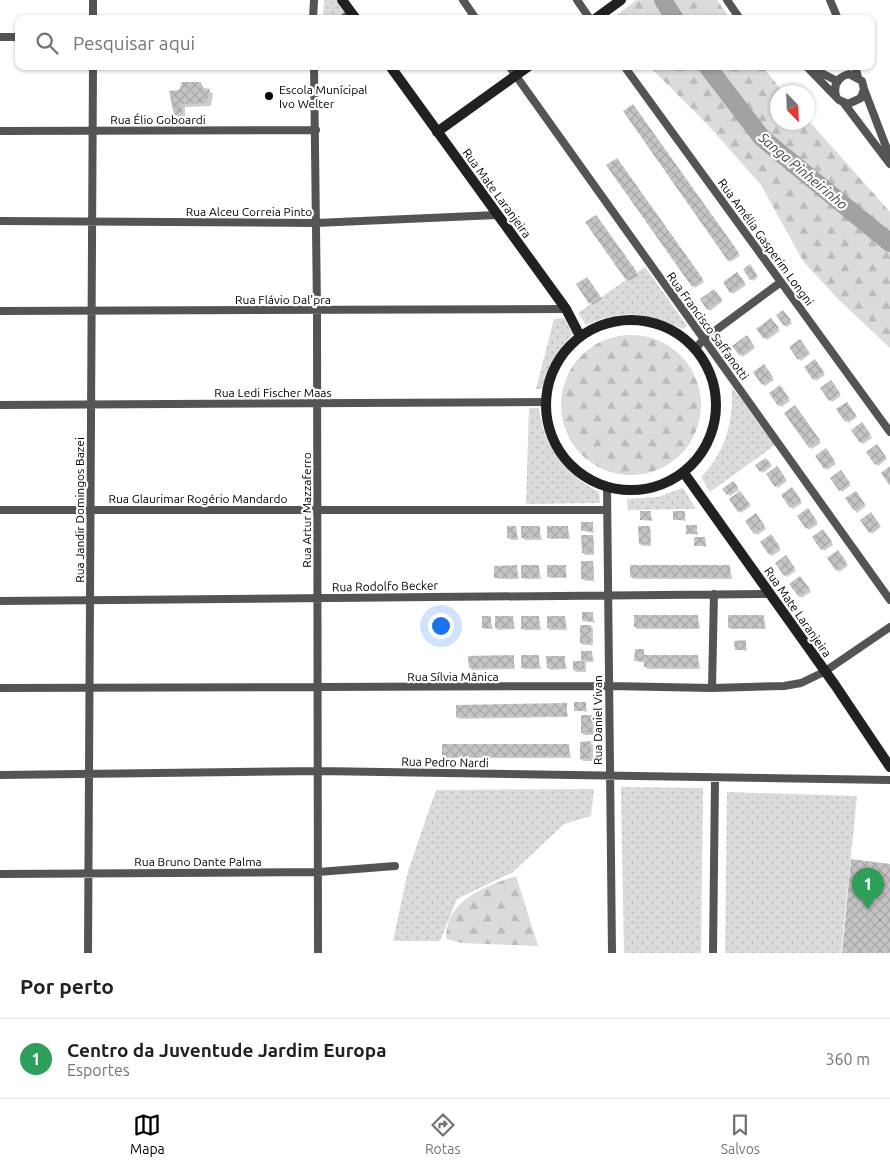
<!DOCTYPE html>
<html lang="pt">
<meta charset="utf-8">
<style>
body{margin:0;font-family:Ubuntu,sans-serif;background:#f2f2f2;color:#202124}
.compass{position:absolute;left:770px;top:85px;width:45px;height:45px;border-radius:50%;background:#fff;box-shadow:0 1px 4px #0004;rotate:157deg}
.you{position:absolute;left:440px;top:625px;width:18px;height:18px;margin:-12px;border:4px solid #fff;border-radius:50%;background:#1a73e8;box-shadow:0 0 0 8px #1a73e833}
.badge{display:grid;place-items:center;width:32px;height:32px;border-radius:50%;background:#000;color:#fff;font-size:16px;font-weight:700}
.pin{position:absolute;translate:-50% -41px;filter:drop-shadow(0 1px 2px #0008)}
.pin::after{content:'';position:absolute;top:26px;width:18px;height:15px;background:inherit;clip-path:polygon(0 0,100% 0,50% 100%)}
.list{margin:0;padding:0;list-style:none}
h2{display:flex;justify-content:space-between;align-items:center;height:65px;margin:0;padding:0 20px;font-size:21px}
h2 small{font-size:16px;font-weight:400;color:#757577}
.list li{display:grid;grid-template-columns:32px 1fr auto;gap:15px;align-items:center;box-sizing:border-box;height:80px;padding:0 20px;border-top:1px solid #e0e0e0}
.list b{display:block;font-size:19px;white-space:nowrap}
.list p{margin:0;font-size:16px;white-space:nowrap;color:#757577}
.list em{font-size:16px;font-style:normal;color:#757577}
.icon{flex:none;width:28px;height:28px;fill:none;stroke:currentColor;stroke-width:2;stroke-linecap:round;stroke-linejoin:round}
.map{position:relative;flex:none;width:890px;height:953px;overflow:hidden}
.search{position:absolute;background:#fff;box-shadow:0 1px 4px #0004;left:15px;right:15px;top:15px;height:55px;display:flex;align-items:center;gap:12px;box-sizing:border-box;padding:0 18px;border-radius:10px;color:#757577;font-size:19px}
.sheet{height:145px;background:#fff}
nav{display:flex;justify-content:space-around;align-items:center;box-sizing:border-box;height:70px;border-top:1px solid #e0e0e0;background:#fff;font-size:14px;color:#757577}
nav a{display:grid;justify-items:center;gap:2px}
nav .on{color:#000}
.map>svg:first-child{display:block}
.grass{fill:url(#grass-dots)}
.forest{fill:url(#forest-firs)}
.shadow{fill:#0003}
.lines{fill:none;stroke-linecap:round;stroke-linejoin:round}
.river{stroke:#a2a2a2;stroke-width:18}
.building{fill:url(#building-cross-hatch)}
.street{stroke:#545454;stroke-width:8}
.secondary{stroke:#212121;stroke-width:10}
.poi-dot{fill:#000;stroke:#fff;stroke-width:2}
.labels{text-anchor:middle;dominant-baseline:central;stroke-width:4.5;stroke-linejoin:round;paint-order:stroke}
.poi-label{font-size:12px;fill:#000;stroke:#fff;text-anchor:start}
.street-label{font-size:12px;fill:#000;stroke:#fff}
.water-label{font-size:14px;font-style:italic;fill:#434343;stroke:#fff}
</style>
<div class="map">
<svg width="890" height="953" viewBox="0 0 890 953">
<defs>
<pattern id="grass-dots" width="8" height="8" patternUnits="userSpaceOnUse" patternTransform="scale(1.25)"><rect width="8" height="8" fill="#dbdbdb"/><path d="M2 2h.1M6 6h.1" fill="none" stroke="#bababa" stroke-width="1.8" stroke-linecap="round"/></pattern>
<pattern id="forest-firs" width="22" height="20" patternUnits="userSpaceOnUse" patternTransform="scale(1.25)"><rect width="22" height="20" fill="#dbdbdb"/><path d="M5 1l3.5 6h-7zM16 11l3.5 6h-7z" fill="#bababa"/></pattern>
<pattern id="building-cross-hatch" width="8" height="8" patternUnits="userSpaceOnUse" patternTransform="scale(1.25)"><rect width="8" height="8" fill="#c4c4c4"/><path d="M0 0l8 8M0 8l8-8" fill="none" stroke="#a7a7a7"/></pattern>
</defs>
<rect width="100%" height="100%" fill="#fff"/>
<path class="grass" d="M324,0H336L345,12L335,19H323Z
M645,267L687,326L683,329C646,313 624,308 586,325L578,313Z
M564,318L573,334C558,349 547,367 542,389H536L554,319Z
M732,387L775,445L710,492L701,477C726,452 733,422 732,387Z
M529,408H539C544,447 564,474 599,492L600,503L526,504Z
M683,488L696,509L628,510L627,499L658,497Z
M621,787L703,788L701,953H624Z
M594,789L591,816L564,824L513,872L457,899L440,941H393L408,871L436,790Z
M727,792L857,796L841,953H725Z"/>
<path class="forest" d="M637,0H717L730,19H611Z
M649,66H762L783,92H778V122H808V120L890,212V348L840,301L803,261L761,185L708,125Z
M561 405a70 70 0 1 1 140 0a70 70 0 1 1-140 0Z
M516,876L538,946L462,943L446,939C446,899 485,887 516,876Z"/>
<path class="shadow" d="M200,83L205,90L213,93L211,106L185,107V118H179L175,114L180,91Z
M635,108L740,256L730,262L729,260Z
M619,161L704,282L695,288L608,166Z
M598,218L638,275L629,281L627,279Z
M752,268L758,277L753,281L751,279Z
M739,275L746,285L733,294L731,292Z
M589,280L602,299L592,305L578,285Z
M716,292L723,301L710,311L708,309Z
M785,314L792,323L787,327L785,325Z
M773,322L780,331L767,340L765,338Z
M749,339L755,348L743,357L734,346Z
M802,342L810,354L801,361L799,359Z
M817,363L825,375L816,381L806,367Z
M766,368L774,380L765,386L763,384Z
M833,384L841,396L832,402L822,388Z
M782,389L790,401L781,407L779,405Z
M847,403L857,417L848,423L838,410Z
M797,409L821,443L812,449L810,447Z
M864,426L872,438L863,444L861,442Z
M879,447L887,459L878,466L876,464Z
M827,452L836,464L827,470L825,468Z
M768,461L772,466L763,473L761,471Z
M779,469L787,481L778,488L776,486Z
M842,473L851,485L842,492L840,490Z
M735,484L739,490L730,496L728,494Z
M794,491L802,503L793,509L791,507Z
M858,494L866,506L857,513L847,499Z
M742,495L751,506L741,513L739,511Z
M650,512L653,521L641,520Z
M684,512L686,521L674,519Z
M810,512L818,524L809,530L807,528Z
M872,516L881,527L872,534L870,532Z
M757,517L766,529L757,535L755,533Z
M592,523L594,533L583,531Z
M696,526L698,535L687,533Z
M516,527L518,540H511L509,538Z
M539,527L542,540H525L523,538Z
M568,527L570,539H550L548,537Z
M649,528L651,530V546H642L640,544Z
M824,533L833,545L824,551L822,549Z
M592,536L594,539V555H585L583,553Z
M705,538L707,547L695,545Z
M773,538L781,550L772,556L770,554Z
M840,554L848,566L839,572L837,570Z
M788,559L796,571L787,577L785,575Z
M592,563L594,565V581H585L583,579Z
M565,566L567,578H551L548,576Z
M517,567L519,579H498L496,577Z
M539,567L541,579H524L522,577Z
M730,567L732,579H633L631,577Z
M802,580L811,592L801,598L800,596Z
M592,614L595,623L583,621Z
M490,617L493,629H485L483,627Z
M513,617L515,629L498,630L496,628Z
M539,617L541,630H524L522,628Z
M565,617L567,630H550L548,628Z
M698,617L700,629H637L635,627Z
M764,617L766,629H731L729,627Z
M591,626L593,629V645H583L581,643Z
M745,642L747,651L736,649Z
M643,650L645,656H698L700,669H647L645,663L636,661Z
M592,652L594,662H586V672H576L574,670L582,662V653Z
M513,656L515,669L472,670L470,668Z
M538,656L541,669H524L522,667Z
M564,657L567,669L550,670L548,668Z
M585,703L587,712L576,710Z
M566,705L568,717L459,719L457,717Z
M592,716L594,718V735H584L582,733Z
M591,743L593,745V761H583L581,759Z
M569,746L571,758H445L443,756Z"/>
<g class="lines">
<path class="river" d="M663,0L675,19
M707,66L762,138L890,243"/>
</g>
<path class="building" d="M182,82H201L203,88L210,89L207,103L182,104V115H174L169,91L179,90Z
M633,104L739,253L728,261L623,111Z
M617,158L703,279L692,287L606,165Z
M596,215L637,272L626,280L585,222Z
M750,264L757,275L750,280L743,269Z
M737,272L745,282L730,293L723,282Z
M587,277L600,296L589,304L576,284Z
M714,289L722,299L707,310L700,299Z
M783,310L791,320L784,326L776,315Z
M771,318L779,328L764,339L756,329Z
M747,335L754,346L740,356L732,346Z
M800,339L809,352L798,360L789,347Z
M815,359L824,372L813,380L804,367Z
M764,364L773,377L762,385L753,372Z
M831,380L840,393L829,401L820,388Z
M780,385L789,398L778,406L769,393Z
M847,402L856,415L845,422L836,409Z
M795,405L820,440L809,448L784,413Z
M862,422L871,435L860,443L851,430Z
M877,444L886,457L875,465L866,452Z
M826,448L835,461L824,469L815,456Z
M766,458L771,464L760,472L755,465Z
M777,466L786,479L775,487L766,474Z
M890,466V486L881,473Z
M841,470L850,483L839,491L830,478Z
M733,481L738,487L727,495L722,489Z
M792,487L801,500L790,508L781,495Z
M740,491L750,504L738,512L729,499Z
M856,491L865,504L854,511L845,498Z
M808,508L817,521L806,529L797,516Z
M640,511H651V520H640Z
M673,511H685V520H673Z
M871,512L880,525L869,533L860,520Z
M756,513L765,526L754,534L745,521Z
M581,522H593V531H581Z
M686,525H697V534H686Z
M507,526H516L517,538H507Z
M521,526H540V538H521Z
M547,526H568V538H547Z
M638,526H650V544H639Z
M823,529L832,542L821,550L812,537Z
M771,534L780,547L769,555L760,542Z
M581,535H593V553H582Z
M694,537H705V546H694Z
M838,550L847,563L836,571L827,558Z
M786,555L795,568L784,576L775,563Z
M581,561H593V579H581Z
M517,565V577L494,578V566Z
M521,565H539V577L521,578Z
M547,565H566V577H547Z
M630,565H730V577H630Z
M800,576L810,589L799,597L789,584Z
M582,612H593V621H582Z
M634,615H698V628L634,627Z
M728,615H764V628H728Z
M482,616H491V628H482Z
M495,616H513V628H495Z
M521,616H539V628L521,629Z
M547,616H565L566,628H547Z
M580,625H591V643H580Z
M746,640V650H735L734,641Z
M635,649H644V655H698V667H644V661H634Z
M581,651H592V660H581Z
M514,655V667L469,668L468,656Z
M521,655H539V667L521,668Z
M546,656H565V668H547Z
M573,661H584V670H573Z
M574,702H586V711H574Z
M567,703V716L456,717V705Z
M581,715H592V733H581Z
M591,741V759H580V742Z
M442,744H569V756L442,757Z
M851,859L890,864V953H842Z"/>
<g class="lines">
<path class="street" d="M93,0V19
M463,0L476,19
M577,0L590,19
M727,0L740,19
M830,0L838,19
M313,19L314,0
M342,19L351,13
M0,37H19
M314,66L317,310L318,953
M509,66L890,600
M624,66L890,432
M806,66L839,100L848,104L861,98L864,89L862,81L849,74C838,77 833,84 836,96
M855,66L858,77
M812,68L837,81
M864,89L890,157
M843,102L890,164
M0,131L316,130
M0,221L316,223L497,215
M0,311L566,309
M696,348L704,339L781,282
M0,405L545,402
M607,487L612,953
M0,510H607
M0,601L770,594
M0,688L609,686L712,688L784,686L801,683L824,672L890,627
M712,688L714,594
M0,775L318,771L890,780
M0,874L318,872L395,866
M88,953L93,66
M713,953L715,778"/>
<path class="secondary" d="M342,0L356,19
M595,19L621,0
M390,66L566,309L580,336
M437,132L529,66
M546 405a85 85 0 1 1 170 0a85 85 0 1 1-170 0Z
M684,473L835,685L890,767"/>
</g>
<circle class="poi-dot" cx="269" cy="96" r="5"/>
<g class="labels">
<g class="poi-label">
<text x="279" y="89">Escola Munícipal<tspan x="279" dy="14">Ivo Welter</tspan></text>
</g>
<g class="street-label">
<text x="158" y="119">Rua Élio Goboardi</text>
<text transform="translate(497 193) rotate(54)">Rua Mate Laranjeira</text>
<text x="249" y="211">Rua Alceu Correia Pinto</text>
<text transform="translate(766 242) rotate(54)">Rua Amélia Gasperim Longni</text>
<text x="283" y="299">Rua Flávio Dal'pra</text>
<text transform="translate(708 326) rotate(54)">Rua Francisco Saffanotti</text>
<text x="273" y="392">Rua Ledi Fischer Maas</text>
<text x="198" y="498">Rua Glaurimar Rogério Mandardo</text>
<text transform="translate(79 510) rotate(-90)">Rua Jandir Domingos Bazei</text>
<text transform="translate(306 510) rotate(-90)">Rua Artur Mazzaferro</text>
<text transform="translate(385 586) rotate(-1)">Rua Rodolfo Becker</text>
<text transform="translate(798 612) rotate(55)">Rua Mate Laranjeira</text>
<text x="453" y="676">Rua Sílvia Mânica</text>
<text transform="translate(597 720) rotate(-90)">Rua Daniel Vivan</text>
<text transform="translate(445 762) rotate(1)">Rua Pedro Nardi</text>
<text x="198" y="861">Rua Bruno Dante Palma</text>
</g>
<g class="water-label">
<text transform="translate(803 171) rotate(40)">Sanga Pinheirinho</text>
</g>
</g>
</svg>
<svg class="compass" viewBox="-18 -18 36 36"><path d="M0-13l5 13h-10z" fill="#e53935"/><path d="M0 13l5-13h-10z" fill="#757577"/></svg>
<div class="you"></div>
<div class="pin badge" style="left:868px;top:909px;background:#2e9e5b">1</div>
<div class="search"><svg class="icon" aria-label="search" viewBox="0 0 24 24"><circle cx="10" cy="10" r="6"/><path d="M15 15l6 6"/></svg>Pesquisar aqui</div>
</div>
<section class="sheet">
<h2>Por perto<small></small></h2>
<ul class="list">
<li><span class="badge" style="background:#2e9e5b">1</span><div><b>Centro da Juventude Jardim Europa</b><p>Esportes</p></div><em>360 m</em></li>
</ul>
</section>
<nav>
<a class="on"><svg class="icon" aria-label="map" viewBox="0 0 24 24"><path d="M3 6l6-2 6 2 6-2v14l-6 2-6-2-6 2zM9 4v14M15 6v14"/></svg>Mapa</a>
<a><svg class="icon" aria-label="directions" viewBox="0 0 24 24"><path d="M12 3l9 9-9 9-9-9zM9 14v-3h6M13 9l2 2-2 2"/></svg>Rotas</a>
<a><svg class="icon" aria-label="saved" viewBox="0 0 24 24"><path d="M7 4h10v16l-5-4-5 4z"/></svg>Salvos</a>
</nav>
